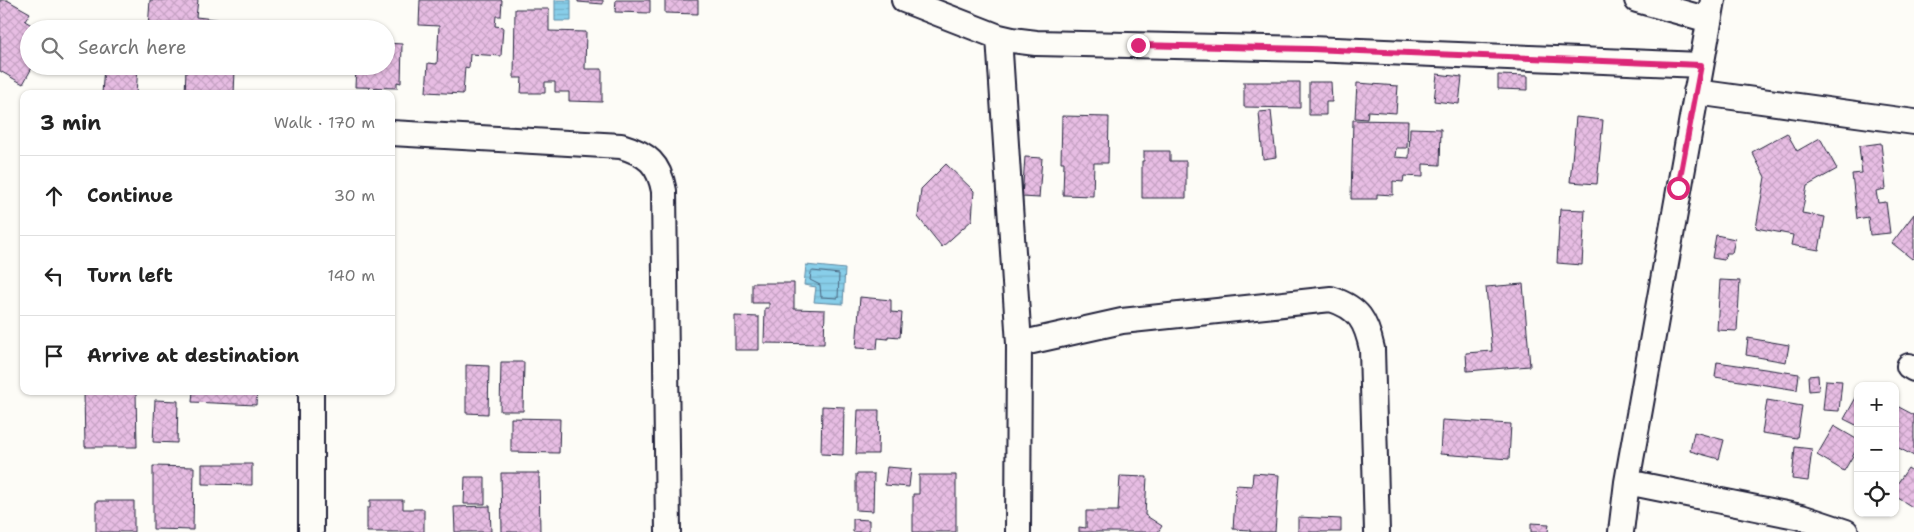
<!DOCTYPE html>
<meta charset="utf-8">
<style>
body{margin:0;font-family:"Shantell Sans",sans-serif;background:#f6f6f6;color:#222}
.controls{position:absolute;right:15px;bottom:15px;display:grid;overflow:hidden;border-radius:10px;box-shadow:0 1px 4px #0004}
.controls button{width:45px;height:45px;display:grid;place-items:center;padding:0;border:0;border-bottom:1px solid #e0e0e0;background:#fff;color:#222;font:25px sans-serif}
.stop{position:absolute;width:15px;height:15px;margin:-11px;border:4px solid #db2777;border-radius:50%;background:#fff}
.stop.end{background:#db2777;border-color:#fff;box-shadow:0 1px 5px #0008}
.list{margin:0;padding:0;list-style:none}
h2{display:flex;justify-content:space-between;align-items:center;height:65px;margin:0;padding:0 20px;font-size:21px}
h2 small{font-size:16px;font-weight:400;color:#767676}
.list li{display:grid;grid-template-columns:32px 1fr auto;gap:15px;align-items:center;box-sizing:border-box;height:80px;padding:0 20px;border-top:1px solid #e0e0e0}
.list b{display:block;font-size:19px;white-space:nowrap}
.list em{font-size:16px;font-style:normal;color:#767676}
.icon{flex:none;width:28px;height:28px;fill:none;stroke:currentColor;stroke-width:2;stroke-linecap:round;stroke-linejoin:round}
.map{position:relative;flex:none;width:1914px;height:532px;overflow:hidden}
.search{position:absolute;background:#fff;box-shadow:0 1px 4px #0004;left:20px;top:20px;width:375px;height:55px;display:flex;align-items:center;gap:12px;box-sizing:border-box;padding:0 18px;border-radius:28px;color:#767676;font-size:19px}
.panel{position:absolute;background:#fff;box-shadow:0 1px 4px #0004;left:20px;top:90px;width:375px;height:305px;border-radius:10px}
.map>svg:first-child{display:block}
.water{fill:url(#water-rules);stroke:#5f89a3}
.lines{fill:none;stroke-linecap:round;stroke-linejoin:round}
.shore{stroke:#4b6781;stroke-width:1}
.building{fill:url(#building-cross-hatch);stroke:#22223b}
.street-casing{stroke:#22223b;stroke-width:28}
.street{stroke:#fdfcf7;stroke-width:24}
.route{stroke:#db2777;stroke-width:6}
</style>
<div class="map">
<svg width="1914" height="532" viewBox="0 0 1914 532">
<defs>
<pattern id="water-rules" width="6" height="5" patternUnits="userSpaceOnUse" patternTransform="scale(1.25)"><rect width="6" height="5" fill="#88cee9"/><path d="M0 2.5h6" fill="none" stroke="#75b1c9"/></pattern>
<pattern id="building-cross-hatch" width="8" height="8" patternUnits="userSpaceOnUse" patternTransform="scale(1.25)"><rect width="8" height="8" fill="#e7bde3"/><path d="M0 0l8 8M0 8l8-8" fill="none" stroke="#c6a2c4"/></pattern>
</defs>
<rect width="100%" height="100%" fill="#fdfcf7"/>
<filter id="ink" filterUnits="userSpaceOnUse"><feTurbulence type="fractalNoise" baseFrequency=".02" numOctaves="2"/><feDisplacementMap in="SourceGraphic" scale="10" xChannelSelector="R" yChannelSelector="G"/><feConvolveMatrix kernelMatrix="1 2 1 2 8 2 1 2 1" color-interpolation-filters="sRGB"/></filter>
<g filter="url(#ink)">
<path class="water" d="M555,0H571V21H555Z
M806,265L845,269L843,304L814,302L816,287L804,285Z"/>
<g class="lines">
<path class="shore" d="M813,271L839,274L838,298L821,297L820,285L810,280L811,273Z"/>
</g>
<path class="building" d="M0,0H7L30,13L25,21L38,29H29V66H33L23,84L0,71Z
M150,0H198L196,17L223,20L222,29H148Z
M420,0H502L501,16H496L495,26L503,27L501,56L470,54L469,68L465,67L463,94L426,92L428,63L437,64L439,26L419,25Z
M578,0H603V4L578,2Z
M616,0H650V13L615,12Z
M665,0H698V14L665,13Z
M515,9H549V31L586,32L585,69H602V102L569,101V92H555V82H545V93H521L522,78H514Z
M233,24L261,27V29H233Z
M386,43L402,44L401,83L397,82V88L355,87L356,66H386Z
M104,66H138L136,94H102Z
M186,69L235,70L234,94H185Z
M1437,74L1462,77L1459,104L1434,101Z
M1498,75L1528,76V90L1498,89Z
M1244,82H1300V108L1244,107Z
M1309,82H1331L1332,102H1326V115H1309Z
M1357,83L1398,86L1396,113L1368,111L1367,119L1355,118Z
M1271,111L1276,157L1263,159L1259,112Z
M1062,116L1109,117L1108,163H1094L1093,196L1063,195L1064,162H1061Z
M1576,117L1603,120L1597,184L1570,182Z
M1353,120L1408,121L1407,148H1396L1395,157L1409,158L1410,128L1441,129L1440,165L1423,164V177L1404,176L1403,182L1393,181V195L1377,194V199H1351Z
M1787,133L1797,151L1820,138L1837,169L1807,186L1802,213L1825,217L1819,250L1791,245L1793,235L1756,228L1765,177L1752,152Z
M1881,143L1886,189L1876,191L1878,203L1886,202L1890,233L1870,235L1868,217L1857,219L1852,174L1862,173L1859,146Z
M1144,151H1170V161H1186V198H1142V161H1144Z
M1025,157L1042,158L1039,198L1022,197Z
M946,164L974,191L972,220L942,247L918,217L921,189Z
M1560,209L1585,210L1582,265L1557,263Z
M1914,214V257L1912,259L1892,243Z
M1716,235L1735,239L1732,253H1726L1724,260L1712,258Z
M1720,280L1740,281L1737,331L1717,330Z
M752,283H794V309L825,310L824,344L764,343L765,308H769V303H752Z
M1523,284L1530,366L1467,371L1466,353L1492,351L1486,287Z
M860,297L891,300V312L902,313L900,337L888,336V339L878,338L877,349L856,348Z
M735,316L759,317V350H735Z
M1748,338L1789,345L1786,362L1746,355Z
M501,362H524L523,411H500Z
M1717,362L1799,374L1797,390L1715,377Z
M466,365L489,366L488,414L466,413Z
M1818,375L1819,390L1809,391L1808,376Z
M1826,380L1842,381L1839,411L1823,410Z
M84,391H136L137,447H85Z
M193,391H257L256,405L192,402Z
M1858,394V426L1844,419Z
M155,400L178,401L177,443L153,442Z
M1767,400L1802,406L1797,438L1762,433Z
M1895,405L1914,415V456L1895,446Z
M822,406L844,407L843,455L821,454Z
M858,410H879L878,454H856Z
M511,418L560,419L559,453L511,452Z
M1442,420L1511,424L1509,459L1440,454Z
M1834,426L1858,440V447L1844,471L1817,455Z
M1694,432L1724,440L1719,459L1690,451Z
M1795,447L1812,449L1808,481L1792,479Z
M202,464H252V485L202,484Z
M153,466L194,467L193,530L153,529Z
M887,467L911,469L909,487L885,485Z
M1908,468L1914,472V508L1895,496V487Z
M501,473H539L540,532H502Z
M1253,473L1279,475L1275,532H1250V530L1233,529L1236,485L1252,486Z
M856,474H874L873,511L856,510Z
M919,475H956V532H913V494H919Z
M1120,476L1147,477L1145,515L1162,526L1158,532H1079V527L1086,528V511H1118Z
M465,477H485V504H464Z
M370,500H403V509H424V532H367V508H370Z
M96,501H134V532H96Z
M490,506L491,532H455L454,507Z
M1298,517L1341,519V532H1298Z
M853,519L869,520V532H853Z
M1531,523L1549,524L1548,532H1531Z"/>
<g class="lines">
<g class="street-casing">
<path id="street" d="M904,0L999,37L1012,40L1036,43L1311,49L1701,65
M1637,0L1709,20
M999,37L1019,344
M1696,92L1914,122
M391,133L621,146C648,154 659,164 664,191L668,532
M1909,366L1914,369
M311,391V532
M1627,482L1801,517L1846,532
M1018,532L1019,344L1122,321L1331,299C1359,308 1366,321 1372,349L1377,532
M1621,532L1627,482L1713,0"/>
</g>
<use href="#street" class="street"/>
</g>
</g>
<g class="lines" filter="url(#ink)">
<path class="route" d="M1138,45L1311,49L1701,65L1678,188"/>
</g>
</svg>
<div class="controls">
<button>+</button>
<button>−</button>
<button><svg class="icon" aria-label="locate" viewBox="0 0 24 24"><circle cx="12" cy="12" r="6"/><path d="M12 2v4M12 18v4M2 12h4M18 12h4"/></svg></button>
</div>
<div class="stop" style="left:1678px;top:188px"></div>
<div class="stop end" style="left:1138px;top:45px"></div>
<div class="search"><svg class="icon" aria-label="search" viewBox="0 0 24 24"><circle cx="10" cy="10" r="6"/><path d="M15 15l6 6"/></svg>Search here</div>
<section class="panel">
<h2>3 min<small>Walk · 170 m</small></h2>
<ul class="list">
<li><svg class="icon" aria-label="ahead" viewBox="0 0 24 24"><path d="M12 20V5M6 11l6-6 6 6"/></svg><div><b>Continue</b></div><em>30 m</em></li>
<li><svg class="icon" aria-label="left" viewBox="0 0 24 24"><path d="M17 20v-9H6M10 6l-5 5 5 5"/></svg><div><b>Turn left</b></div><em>140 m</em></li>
<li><svg class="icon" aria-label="arrive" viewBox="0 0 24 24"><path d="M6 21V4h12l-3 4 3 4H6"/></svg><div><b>Arrive at destination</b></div></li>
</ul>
</section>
</div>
